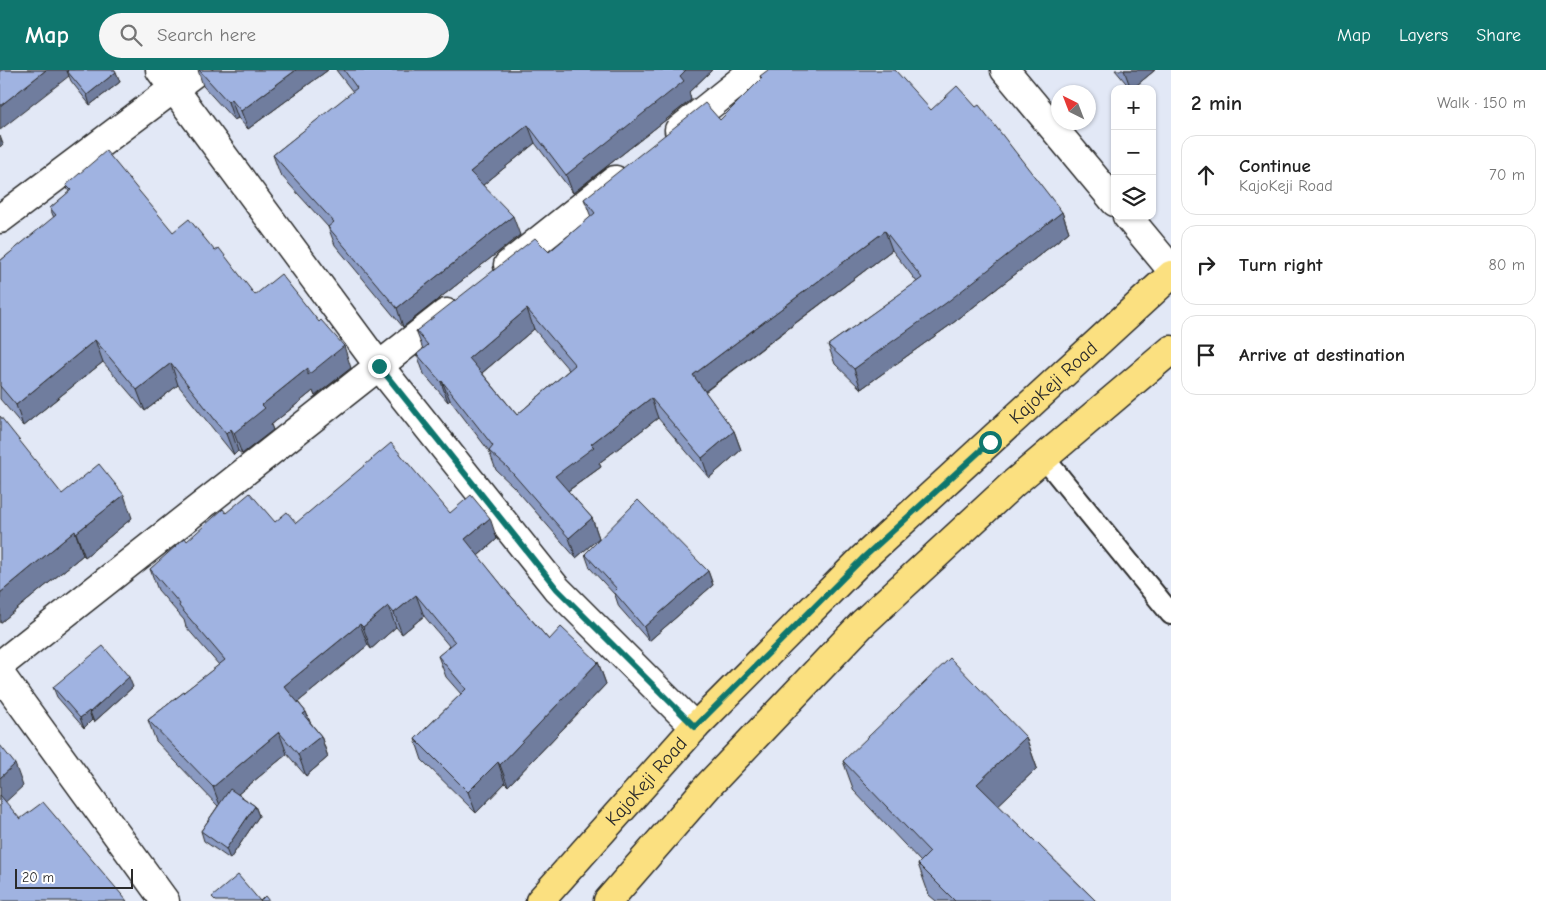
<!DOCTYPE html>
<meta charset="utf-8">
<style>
body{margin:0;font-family:"Comic Neue",sans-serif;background:#f6f6f6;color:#222}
.controls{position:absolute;right:15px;top:15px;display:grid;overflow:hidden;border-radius:10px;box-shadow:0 1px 4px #0004}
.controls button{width:45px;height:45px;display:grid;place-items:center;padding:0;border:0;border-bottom:1px solid #e0e0e0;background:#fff;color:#222;font:25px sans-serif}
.compass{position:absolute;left:1051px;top:15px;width:45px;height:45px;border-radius:50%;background:#fff;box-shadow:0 1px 4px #0004;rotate:318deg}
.scale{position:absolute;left:15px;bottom:12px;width:118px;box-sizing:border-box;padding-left:5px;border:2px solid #2b2b2b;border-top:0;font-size:14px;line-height:18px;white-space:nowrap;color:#2b2b2b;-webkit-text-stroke:4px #fff;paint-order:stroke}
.stop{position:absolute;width:15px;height:15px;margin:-11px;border:4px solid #0f766e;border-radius:50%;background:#fff}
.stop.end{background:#0f766e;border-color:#fff;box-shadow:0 1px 5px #0008}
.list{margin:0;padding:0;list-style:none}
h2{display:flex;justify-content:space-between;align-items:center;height:65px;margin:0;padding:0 20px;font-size:21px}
h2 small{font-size:16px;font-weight:400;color:#767676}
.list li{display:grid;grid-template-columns:32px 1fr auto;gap:15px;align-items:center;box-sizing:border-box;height:80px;margin:0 10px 10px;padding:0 10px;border:1px solid #e0e0e0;border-radius:15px}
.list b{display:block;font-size:19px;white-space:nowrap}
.list p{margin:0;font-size:16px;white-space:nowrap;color:#767676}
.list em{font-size:16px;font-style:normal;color:#767676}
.icon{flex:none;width:28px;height:28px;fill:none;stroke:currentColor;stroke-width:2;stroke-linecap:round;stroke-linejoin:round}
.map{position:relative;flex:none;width:1171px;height:831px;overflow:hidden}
header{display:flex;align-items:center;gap:30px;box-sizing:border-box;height:70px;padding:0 25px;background:#0f766e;color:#fff}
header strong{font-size:24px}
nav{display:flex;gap:28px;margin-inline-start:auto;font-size:18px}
.search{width:350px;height:45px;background:#f6f6f6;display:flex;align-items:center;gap:12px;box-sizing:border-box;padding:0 18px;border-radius:28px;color:#767676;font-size:19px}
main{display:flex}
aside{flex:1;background:#fff}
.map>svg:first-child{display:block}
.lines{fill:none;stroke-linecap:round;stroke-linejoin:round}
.service-casing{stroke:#2b2b2b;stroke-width:24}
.minor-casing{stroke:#2b2b2b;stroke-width:31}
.primary-casing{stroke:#2b2b2b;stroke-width:31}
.service{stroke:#fff;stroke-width:20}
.minor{stroke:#fff;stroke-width:28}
.primary{stroke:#fbe080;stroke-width:28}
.wall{fill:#8a9ac2;stroke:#2b2b2b;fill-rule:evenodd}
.shaded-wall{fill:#707d9e;stroke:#2b2b2b}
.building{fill:#a0b3e1;stroke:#2b2b2b;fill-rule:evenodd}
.route{stroke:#0f766e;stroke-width:6}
.labels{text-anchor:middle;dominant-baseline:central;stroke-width:4.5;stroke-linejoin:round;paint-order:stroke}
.street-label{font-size:19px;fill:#2b2b2b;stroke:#fff}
</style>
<header>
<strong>Map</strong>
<div class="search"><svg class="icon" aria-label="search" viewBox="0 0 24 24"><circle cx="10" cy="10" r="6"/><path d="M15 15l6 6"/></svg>Search here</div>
<nav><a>Map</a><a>Layers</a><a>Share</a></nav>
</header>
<main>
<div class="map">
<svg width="1171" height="831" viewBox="0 0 1171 831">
<rect width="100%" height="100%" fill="#e2e8f6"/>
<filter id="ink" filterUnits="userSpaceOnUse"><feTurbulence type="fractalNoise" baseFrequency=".02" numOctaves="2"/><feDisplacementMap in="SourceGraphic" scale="10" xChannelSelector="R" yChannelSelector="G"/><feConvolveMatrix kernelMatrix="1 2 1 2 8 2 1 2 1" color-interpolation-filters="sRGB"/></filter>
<g filter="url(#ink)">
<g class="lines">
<g class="service-casing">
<path id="service" d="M1044,388L1171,544"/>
</g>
<g class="minor-casing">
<path id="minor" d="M160,0L379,296L557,519L695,657
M1005,0L1115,132
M679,60L754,0
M1127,146L1171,199
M0,149L198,0
M508,195L615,110
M0,595L446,243
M0,604L165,831"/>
</g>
<g class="primary-casing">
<g id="primary">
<path id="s1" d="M540,831L695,657L862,489L1171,205"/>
<path d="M608,831L708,716L864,552L1014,413L1171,280"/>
</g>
</g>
<use href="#service" class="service"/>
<use href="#minor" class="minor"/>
<use href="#primary" class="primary"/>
</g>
<path class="wall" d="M0,0H115L120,12L90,35L71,11L69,6Z
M198,0H328L248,59L238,48L234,50L203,16Z
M336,0H712L689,22L691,30L573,123L535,73L483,115L520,165L403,257L335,175L328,157L280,104L273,85L353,22Z
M1115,0H1155L1132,19H1131Z
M760,6L931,40L1062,142L1069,162L953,253L861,319L835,294L828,275L917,212L892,180L705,322L734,361L741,380L709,408L658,348L599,393L601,397L568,421L592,448L599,468L576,488L514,417L496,400L489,381L450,330L448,332L424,304L417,284L423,279L416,261L549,182L591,147L584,129L720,50L761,9ZM534,259L569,300L517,345L482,303Z
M66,115L215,181L255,225L351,298L315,326L313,321L271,355L273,360L242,384L238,381L234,385L178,315L145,341L103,292L23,356L0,329V191L54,148L50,138L69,122Z
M62,424L132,448L85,487L83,485L0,553Z
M226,443L275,452L296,453L450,443L497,469L478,486L505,519L549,570L598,592L606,614L508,716L505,713L476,743L422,690L415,669L461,624L446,607L438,586L450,577L424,546L402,564L396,557L371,579L368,575L298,632L306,642L310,652L321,666L328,687L306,706L287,684L238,724L255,736L259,746L230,789L204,771L201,761L218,736L156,671L148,650L219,595L186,557L184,550L158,520L150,499Z
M585,484L708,501L713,515L649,571L619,537L615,525L590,498Z
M53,617H133L94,652L92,650L84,658L57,627Z
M1026,667L1037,698L998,735L1096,831H936L929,825L918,794L921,792L854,721L843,691Z"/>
<path class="shaded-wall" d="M46,0H74L67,1L69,6L0,60V36Z
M296,0H328L248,59L241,41Z
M686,0H712L689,22L691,30L573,123L566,105Z
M1124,0H1155L1132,19H1131Z
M116,2L120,12L90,35L87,25Z
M231,29L238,48L234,50L228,32Z
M528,55L535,73L477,120L470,102Z
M0,66L3,74L0,77Z
M1062,142L1069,162L953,253L861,319L854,299Z
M513,146L520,165L403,257L397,238Z
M885,161L892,180L700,325L693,305Z
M527,239L534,259L477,307L469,288Z
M95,270L103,292L23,356L16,335Z
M344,276L351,298L315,326L313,321L271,355L273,360L242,384L234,363L262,335L308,298Z
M171,293L178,315L145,341L137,320Z
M442,311L450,330L448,332L441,312Z
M651,328L658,348L599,393L601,397L562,425L555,406L591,374Z
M231,359L238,381L234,385L226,364Z
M734,361L741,380L709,408L702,388Z
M124,425L132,448L85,487L76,463Z
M490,448L497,469L472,491L465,469Z
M592,448L599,468L576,488L569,468Z
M75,461L83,485L0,553V523Z
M708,501L713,515L649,571L644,557Z
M416,525L424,546L402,564L394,543Z
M388,536L396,557L371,579L363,557Z
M360,554L368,575L292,637L284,616Z
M598,592L606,614L508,716L500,695Z
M129,607L133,617L94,652L90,642Z
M89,641L92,650L84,658L80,648Z
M306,642L314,663L303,644Z
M279,662L287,684L221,738L213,717Z
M321,666L328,687L306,706L298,684Z
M1026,667L1037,698L988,745L977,714Z
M498,692L505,713L476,743L468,722Z
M15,694L23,716L0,737V708Z
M255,736L259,746L230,789L226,779Z"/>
<path class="building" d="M0,0H46L0,36Z
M68,0H115L116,2L87,25L67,1Z
M199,0H296L241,41L231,29L228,32Z
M344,0H686L680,6L684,11L566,105L528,55L470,102L513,146L397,238L328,157L334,152L273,85L357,18Z
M768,0H895L931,40L957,16L976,37L979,35L1062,142L946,233L854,299L828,275L922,208L885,161L693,305L734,361L702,388L651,328L591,374L594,377L555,406L592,448L569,468L507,397L489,381L493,376L442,311L441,312L417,284L428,275L416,261L535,168L549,182L595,143L584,129L705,33L720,50L762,8L760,6ZM527,239L575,295L517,345L469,288Z
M106,81L173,162L189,149L215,181L219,178L255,225L281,204L319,252L321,250L344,276L308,305V298L262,335L265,338L234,363L231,359L226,364L171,293L137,320L95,270L16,335L0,316V191L56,145L50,138L71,120L66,115Z
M0,346L62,424L99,394L124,425L76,463L75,461L0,523Z
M391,373L450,443L471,425L490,448L465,469L505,519L549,570L561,557L598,592L500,695L498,692L468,722L415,669L466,619L438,586L455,572L416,525L394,543L388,536L363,557L360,554L284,616L306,642L303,644L321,666L298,684L279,662L213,717L148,650L225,590L179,536L180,534L150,499L185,468L187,471L223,439L226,443L250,423L275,452L287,442L296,453Z
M638,430L708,501L644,557L614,522L617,519L585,484Z
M103,576L129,607L90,642L89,641L80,648L53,617Z
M950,588L1026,667L977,714L1096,831H955L918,794L930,782L843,691Z
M0,675L15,694L0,708Z
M230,719L255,736L226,779L201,761Z
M0,725L20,749L43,732L127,831H0Z
M238,805L260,831L265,826L269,831H216L212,827Z"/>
</g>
<g class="lines" filter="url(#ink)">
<path class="route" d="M379,296L557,519L695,657L862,489L990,372"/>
</g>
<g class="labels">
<g class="street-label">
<text stroke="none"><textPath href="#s1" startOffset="730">KajoKeji Road</textPath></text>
<text stroke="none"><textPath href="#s1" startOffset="160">KajoKeji Road</textPath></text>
</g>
</g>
</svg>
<div class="controls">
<button>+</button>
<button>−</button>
<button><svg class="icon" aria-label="layers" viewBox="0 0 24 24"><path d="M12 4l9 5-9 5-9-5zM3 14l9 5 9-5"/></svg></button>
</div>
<svg class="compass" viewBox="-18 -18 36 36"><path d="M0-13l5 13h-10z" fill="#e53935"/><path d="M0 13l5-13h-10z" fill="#767676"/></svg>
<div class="scale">20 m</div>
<div class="stop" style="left:990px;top:372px"></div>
<div class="stop end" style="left:379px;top:296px"></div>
</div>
<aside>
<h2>2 min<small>Walk · 150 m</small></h2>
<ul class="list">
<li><svg class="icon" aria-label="ahead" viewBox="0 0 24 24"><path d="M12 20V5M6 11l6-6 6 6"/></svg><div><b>Continue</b><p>KajoKeji Road</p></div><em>70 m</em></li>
<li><svg class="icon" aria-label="right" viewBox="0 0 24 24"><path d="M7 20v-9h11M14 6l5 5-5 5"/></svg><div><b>Turn right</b></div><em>80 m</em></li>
<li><svg class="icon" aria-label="arrive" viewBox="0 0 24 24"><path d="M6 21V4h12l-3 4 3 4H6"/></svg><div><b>Arrive at destination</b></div></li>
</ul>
</aside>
</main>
